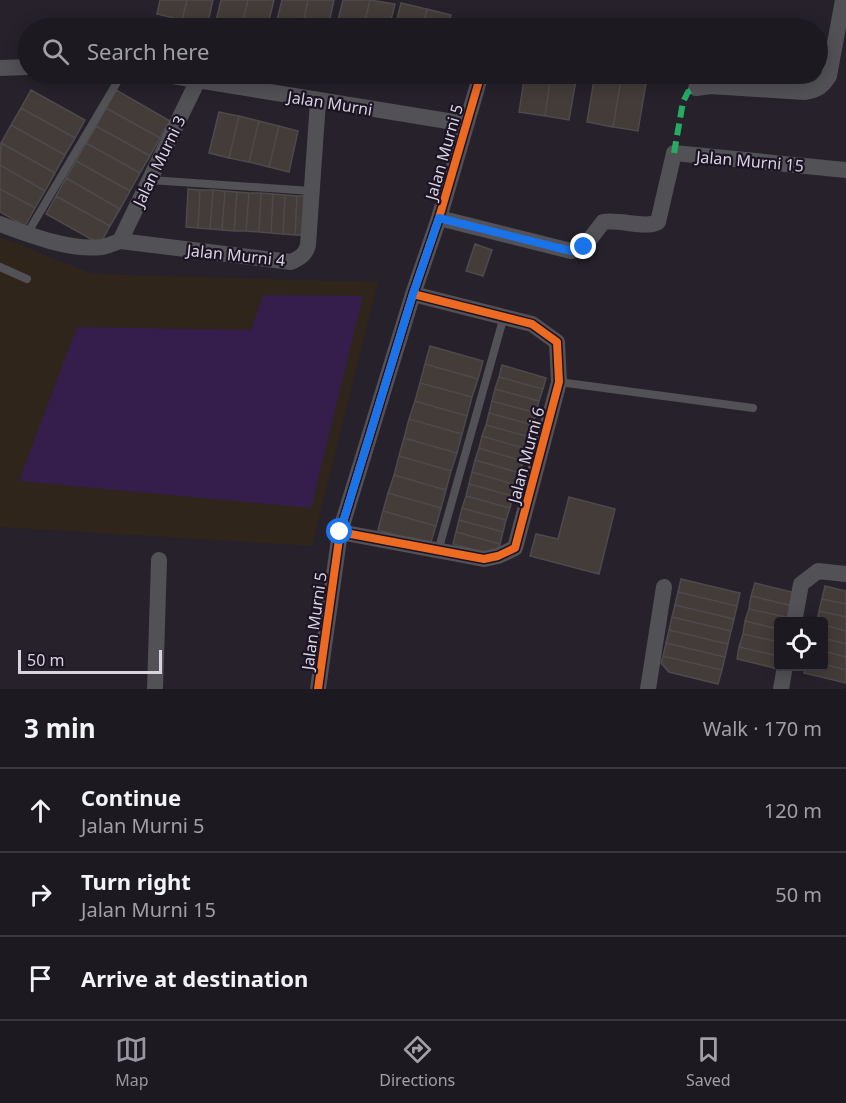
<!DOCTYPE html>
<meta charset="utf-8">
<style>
body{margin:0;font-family:"Noto Sans",sans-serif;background:#252229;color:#f1f3f6}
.controls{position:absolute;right:18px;bottom:18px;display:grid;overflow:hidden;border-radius:6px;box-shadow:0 3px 15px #0003}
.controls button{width:54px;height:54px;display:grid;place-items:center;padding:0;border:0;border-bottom:2px solid #3a383e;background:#1c1920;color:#f1f3f6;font:30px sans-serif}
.scale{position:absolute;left:18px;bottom:15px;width:144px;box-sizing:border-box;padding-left:6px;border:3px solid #d8d3df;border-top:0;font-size:16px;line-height:21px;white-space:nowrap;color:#d8d3df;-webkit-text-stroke:4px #1c1325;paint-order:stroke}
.stop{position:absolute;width:18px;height:18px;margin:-14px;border:4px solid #1a73e8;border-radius:50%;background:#fff}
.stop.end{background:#1a73e8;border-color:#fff;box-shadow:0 2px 6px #0008}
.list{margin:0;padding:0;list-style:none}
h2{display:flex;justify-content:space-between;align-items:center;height:78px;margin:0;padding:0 24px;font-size:26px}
h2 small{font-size:20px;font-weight:400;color:#a0a0a5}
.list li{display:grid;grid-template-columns:39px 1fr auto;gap:18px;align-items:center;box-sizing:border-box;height:84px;padding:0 24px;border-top:2px solid #3a383e}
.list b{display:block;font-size:22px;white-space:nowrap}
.list p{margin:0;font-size:20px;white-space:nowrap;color:#a0a0a5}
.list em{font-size:20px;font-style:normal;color:#a0a0a5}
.icon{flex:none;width:33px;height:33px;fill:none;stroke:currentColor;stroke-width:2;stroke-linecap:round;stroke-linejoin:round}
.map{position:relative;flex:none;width:846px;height:689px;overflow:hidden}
.search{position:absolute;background:#1c1920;box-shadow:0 3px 15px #0003;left:18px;right:18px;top:18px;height:66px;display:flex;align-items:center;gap:15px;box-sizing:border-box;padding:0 21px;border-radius:33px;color:#a0a0a5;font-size:22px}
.sheet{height:330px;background:#1c1920}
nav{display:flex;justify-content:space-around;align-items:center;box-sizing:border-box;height:84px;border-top:2px solid #3a383e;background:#1c1920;font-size:16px;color:#a0a0a5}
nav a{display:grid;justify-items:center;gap:3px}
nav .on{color:#9a95a0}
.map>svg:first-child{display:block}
.education{fill:#30251b}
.green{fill:#351e4b}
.building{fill:#433c39;stroke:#4e4a4c;stroke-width:1.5}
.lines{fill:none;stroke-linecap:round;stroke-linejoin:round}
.lane{stroke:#525156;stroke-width:8}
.street{stroke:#525156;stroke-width:16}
.quiet{stroke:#26ab63;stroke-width:6;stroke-dasharray:12 6;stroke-linecap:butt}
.cycleway-casing{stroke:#1c1325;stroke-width:11}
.cycleway{stroke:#ed6a23;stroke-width:8}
.route{stroke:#1a73e8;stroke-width:8}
.labels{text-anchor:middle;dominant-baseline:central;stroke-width:4.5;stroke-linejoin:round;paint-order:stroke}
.street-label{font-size:16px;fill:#d8d3df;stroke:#1c1325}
</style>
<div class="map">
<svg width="846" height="689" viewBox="0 0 846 689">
<rect width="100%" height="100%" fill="#26212b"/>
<path class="education" d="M0,237L93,274L378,282L312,546L0,527Z"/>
<path class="green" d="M263,295L363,296L311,508L19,481L77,327L251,330Z"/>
<path class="building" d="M160,0H187L182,20L157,14Z
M187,0H213L207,26L182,20Z
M221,0H248L241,28H230L215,25Z
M248,0H274L267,28H241Z
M282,0H308L302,28H275Z
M308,0H334L328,28H302Z
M343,0H370L363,28H336Z
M370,0L395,4L389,28H363Z
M401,3L427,9L422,28H395Z
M427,9L451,15L448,28H422Z
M525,74H551L545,116L519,112Z
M551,74H577L569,120L545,116Z
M595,74H622L613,127L587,122Z
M622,74L647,77L638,131L613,127Z
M31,90L85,120L75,138L21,108Z
M116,90L170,121L160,138L106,108Z
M21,108L75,138L65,155L11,125Z
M106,108L160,138L150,156L96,126Z
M219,112L239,116L229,158L209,153Z
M239,116L259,121L249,162L229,158Z
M259,121L279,126L269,167L249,162Z
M11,125L65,155L55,173L1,143Z
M96,126L150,156L140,173L86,143Z
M279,126L298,131L289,172L269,167Z
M1,143L55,173L45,191L0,165Z
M86,143L140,173L130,191L76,161Z
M76,161L130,191L120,209L66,178Z
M0,165L45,191L35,208L0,189Z
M66,178L120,209L110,226L56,196Z
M0,189L35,208L25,226L0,212Z
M188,189L200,190L198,228L186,227Z
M200,190H213L210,229L198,228Z
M213,190L225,191L222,230L210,229Z
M225,191L237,192L234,231L222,230Z
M237,192L249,193L246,231H234Z
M249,193H261L259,232L246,231Z
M261,193L273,194L271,233L259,232Z
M273,194L285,195L283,234L271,233Z
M285,195L297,196L295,235L283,234Z
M56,196L110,226L100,244L46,214Z
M297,196H309L307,235H295Z
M475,244L492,250L483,276L466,271Z
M430,346L483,361L478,379L425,364Z
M425,364L478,379L472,397L420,383Z
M502,365L546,378L543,389L499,377Z
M499,377L543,389L539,401L495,389Z
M420,383L472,397L467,416L415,401Z
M495,389L539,401L536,413L492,401Z
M415,401L467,416L462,434L409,419Z
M492,401L536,413L533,425L489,413Z
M489,413L533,425L530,437L486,425Z
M409,419L462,434L457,453L404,438Z
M486,425L530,437L526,449L482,436Z
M482,436L526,449L523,461L479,448Z
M404,438L457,453L451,471L399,456Z
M479,448L523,461L520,473L475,460Z
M399,456L451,471L446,490L394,475Z
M475,460L520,473L516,485L472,472Z
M472,472L516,485L513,496L469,484Z
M394,475L446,490L441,508L388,493Z
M469,484L513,496L510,508L466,496Z
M388,493L441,508L436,526L383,511Z
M466,496L510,508L506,520L462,508Z
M569,497L615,509L599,574L530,556L536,534L558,539Z
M462,508L506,520L503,532L459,520Z
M383,511L436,526L430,545L378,530Z
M459,520L503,532L500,544L456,532Z
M456,532L500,544L497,556L453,544Z
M681,579L740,593L737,606L678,592Z
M755,583L796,593L793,606L751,596Z
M825,586L846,591V604L822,599Z
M678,592L737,606L734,619L675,605Z
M751,596L793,606L790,618L749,609Z
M822,599L846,604V617L819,611Z
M675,605L734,619L731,631L672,617Z
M749,609L790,618L789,622H778V629L745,621Z
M819,611L846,617V631L824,625V622H817Z
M672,617L731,631L728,644L669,630Z
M745,621L778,629V642L743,634Z
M824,625L846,631V644L824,638Z
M669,630L728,644L725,657L666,643Z
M743,634L778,642V656L739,647Z
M824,638L846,644V657L824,651Z
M666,643L725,657L722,670L663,656Z
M739,647L778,656V669L737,659Z
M824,651L846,657V670L824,664Z
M663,656L722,670L718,684L669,672L661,663Z
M824,664L846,670V683L804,673L806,666H824Z"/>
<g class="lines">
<path class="lane" d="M150,180L311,191
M27,234L122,74
M0,267L27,279
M559,382L753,408
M438,551L504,316"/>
<path class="street" d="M0,68L28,67
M160,74L466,124
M696,88L710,86L804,92C817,90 822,87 829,76L843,0
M439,218L571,251L584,247L603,222C619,219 646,229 658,222L674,153L846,170
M0,224C29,235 71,251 102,247C108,246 115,243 120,241L291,262C300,258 306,254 308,245L318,101
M120,241L198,80
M340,532L484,559L498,556L515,548L559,382L557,342L532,324L413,294
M794,622L801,584L818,571L846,574
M155,689L159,560
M318,689L340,532L413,294L439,218L481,74
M648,689L664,587
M781,689L785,666"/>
<path class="quiet" d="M674,153L683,102L688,92L696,88"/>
<g class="cycleway-casing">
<path id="cycleway" d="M340,532L484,559L498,556L515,548L559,382L557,342L532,324L413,294
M318,689L340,532L413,294L439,218L481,74"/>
</g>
<use href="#cycleway" class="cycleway"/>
</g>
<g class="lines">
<path class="route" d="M340,532L413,294L439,218L571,251L584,247"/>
</g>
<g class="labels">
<g class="street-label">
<text transform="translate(330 103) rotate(9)">Jalan Murni</text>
<text transform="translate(444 152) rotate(-74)">Jalan Murni 5</text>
<text transform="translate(159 161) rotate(-64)">Jalan Murni 3</text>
<text transform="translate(750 161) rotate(5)">Jalan Murni 15</text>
<text transform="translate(236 255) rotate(6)">Jalan Murni 4</text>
<text transform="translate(526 455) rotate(-75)">Jalan Murni 6</text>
<text transform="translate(314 621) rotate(-82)">Jalan Murni 5</text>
</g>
</g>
</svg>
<div class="controls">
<button><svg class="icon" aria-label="locate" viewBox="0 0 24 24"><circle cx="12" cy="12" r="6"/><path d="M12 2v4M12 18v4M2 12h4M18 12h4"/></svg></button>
</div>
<div class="scale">50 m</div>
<div class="stop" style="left:340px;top:532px"></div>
<div class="stop end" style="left:584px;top:247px"></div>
<div class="search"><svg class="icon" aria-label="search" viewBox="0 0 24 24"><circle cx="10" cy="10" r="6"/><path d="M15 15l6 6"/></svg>Search here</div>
</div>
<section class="sheet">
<h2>3 min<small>Walk · 170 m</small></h2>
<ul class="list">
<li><svg class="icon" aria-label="ahead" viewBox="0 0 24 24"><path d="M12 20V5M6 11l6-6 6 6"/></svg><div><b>Continue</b><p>Jalan Murni 5</p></div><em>120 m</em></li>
<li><svg class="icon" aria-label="right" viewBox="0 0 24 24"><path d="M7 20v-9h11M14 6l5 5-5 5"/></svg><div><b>Turn right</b><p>Jalan Murni 15</p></div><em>50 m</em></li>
<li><svg class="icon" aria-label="arrive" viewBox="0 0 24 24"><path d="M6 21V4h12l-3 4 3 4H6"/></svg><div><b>Arrive at destination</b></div></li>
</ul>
</section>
<nav>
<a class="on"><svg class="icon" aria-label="map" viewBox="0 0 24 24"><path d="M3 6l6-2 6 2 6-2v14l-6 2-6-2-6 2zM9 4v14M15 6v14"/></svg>Map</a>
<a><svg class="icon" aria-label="directions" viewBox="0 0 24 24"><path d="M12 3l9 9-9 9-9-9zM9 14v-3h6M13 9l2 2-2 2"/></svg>Directions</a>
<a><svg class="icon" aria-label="saved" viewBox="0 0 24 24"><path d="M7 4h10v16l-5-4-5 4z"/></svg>Saved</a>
</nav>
